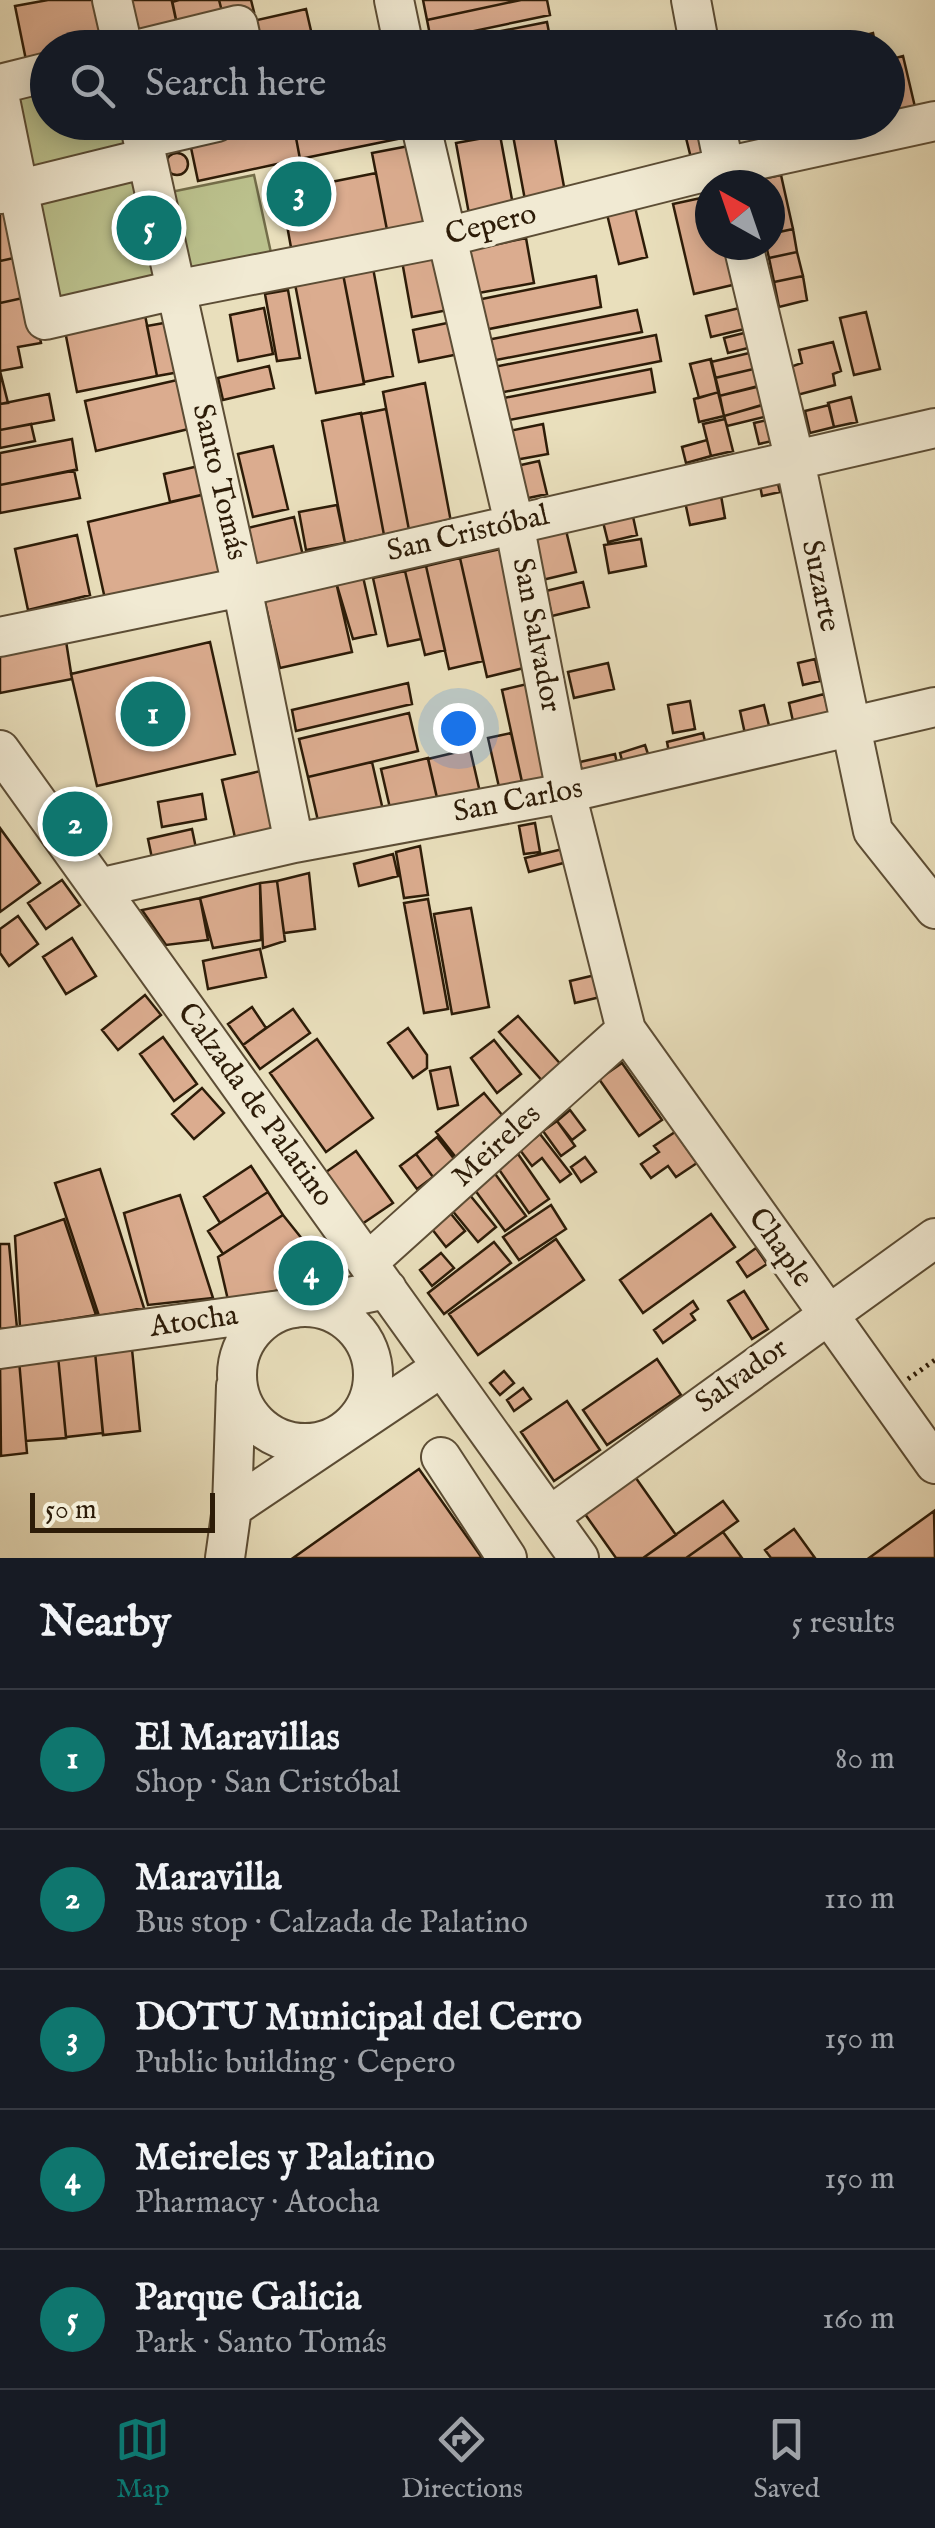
<!DOCTYPE html>
<meta charset="utf-8">
<style>
body{margin:0;font-family:"IM FELL English",serif;background:#20242c;color:#f1f3f6}
.compass{position:absolute;left:695px;top:170px;width:90px;height:90px;border-radius:50%;background:#171b24;box-shadow:0 5px 25px #0003;rotate:320deg}
.scale{position:absolute;left:30px;bottom:25px;width:185px;box-sizing:border-box;padding-left:10px;border:5px solid #2d1c08;border-top:0;font-size:28px;line-height:35px;white-space:nowrap;color:#2d1c08;-webkit-text-stroke:8px #f1ead3;paint-order:stroke}
.you{position:absolute;left:458px;top:728px;width:35px;height:35px;margin:-25px;border:8px solid #fff;border-radius:50%;background:#1a73e8;box-shadow:0 0 0 15px #1a73e833}
.badge{display:grid;place-items:center;width:65px;height:65px;border-radius:50%;background:#0f766e;color:#fff;font-size:32px;font-weight:700}
.pin{position:absolute;translate:-50% -50%;border:5px solid #fff;box-shadow:0 2px 10px #0006}
.list{margin:0;padding:0;list-style:none}
h2{display:flex;justify-content:space-between;align-items:center;height:130px;margin:0;padding:0 40px;font-size:42px}
h2 small{font-size:32px;font-weight:400;color:#9ea1a6}
.list li{display:grid;grid-template-columns:65px 1fr auto;gap:30px;align-items:center;box-sizing:border-box;height:140px;padding:0 40px;border-top:2px solid #363941}
.list b{display:block;font-size:38px;white-space:nowrap}
.list p{margin:0;font-size:32px;white-space:nowrap;color:#9ea1a6}
.list em{font-size:32px;font-style:normal;color:#9ea1a6}
.icon{flex:none;width:55px;height:55px;fill:none;stroke:currentColor;stroke-width:2;stroke-linecap:round;stroke-linejoin:round}
.map{position:relative;flex:none;width:935px;height:1558px;overflow:hidden}
.search{position:absolute;background:#171b24;box-shadow:0 5px 25px #0003;left:30px;right:30px;top:30px;height:110px;display:flex;align-items:center;gap:25px;box-sizing:border-box;padding:0 35px;border-radius:55px;color:#9ea1a6;font-size:38px}
.sheet{height:830px;background:#171b24}
nav{display:flex;justify-content:space-around;align-items:center;box-sizing:border-box;height:140px;border-top:2px solid #363941;background:#171b24;font-size:28px;color:#9ea1a6}
nav a{display:grid;justify-items:center;gap:5px}
nav .on{color:#0f766e}
.map>svg:first-child{display:block}
.green{fill:#bbc18d;stroke:#746e4a;stroke-width:2.5}
.building{fill:#dbac8f;stroke:#2d1c08;stroke-width:2.5}
.lines{fill:none;stroke-linecap:round;stroke-linejoin:round}
.minor-casing{stroke:#5c4d35;stroke-width:42}
.path{stroke:#2d1c08;stroke-width:5;stroke-dasharray:2.5 5;stroke-linecap:butt}
.minor{stroke:#f1ead3;stroke-width:38}
.labels{text-anchor:middle;dominant-baseline:central;stroke-width:9;stroke-linejoin:round;paint-order:stroke}
.street-label{font-size:30px;fill:#2d1c08;stroke:#f1ead3}
</style>
<div class="map">
<svg width="935" height="1558" viewBox="0 0 935 1558">
<rect width="100%" height="100%" fill="#e9dfbc"/>
<filter id="stains"><feTurbulence type="fractalNoise" baseFrequency=".002" numOctaves="4"/><feColorMatrix values="0 0 0 0 .2 0 0 0 0 .09 0 0 0 0 .02 0 0 0 .5 -.17"/></filter>
<radialGradient id="worn" r=".72"><stop offset=".6" stop-color="#630" stop-opacity="0"/><stop offset="1" stop-color="#630" stop-opacity=".3"/></radialGradient>
<path class="green" d="M47,80L48,122L181,123L147,131L161,194L254,175L273,262L49,313L5,91Z"/>
<path class="building" d="M48,0H106L115,44L101,48H48V60L27,65L15,6Z
M128,0H172L178,29L136,39Z
M179,0H219L224,19L178,29L172,2Z
M219,0H251L254,12L224,19Z
M423,0H521L427,20Z
M521,0H547L550,15L431,40L427,20Z
M306,9L315,48H259L253,21Z
M547,22L552,48H430V45Z
M873,33L876,48H853L851,39Z
M903,56L915,107L892,112L888,94V60Z
M293,122L300,159L198,181L190,143Z
M293,122H332L334,132L380,122H409L412,136L300,159Z
M552,122L565,192L525,200L512,130Z
M704,126L710,153L691,158L684,130Z
M500,135L513,205L469,214L456,143Z
M414,145L429,227L388,235L372,153Z
M166 164a11 11 0 1 1 22 0a11 11 0 1 1-22 0Z
M376,173L388,235L292,253L281,192Z
M781,175L793,229L770,234V185H753L752,181Z
M710,196V245H733L741,283L694,294L673,204Z
M634,203L647,257L619,264L606,210Z
M10,206L23,256L0,261V208Z
M793,229L797,252L769,258L766,245H770V234Z
M526,238L534,283L473,294L465,251Z
M797,252L803,276L774,282L769,258Z
M443,253L453,309L412,317L402,261Z
M23,256L32,296L0,303V261Z
M373,268L393,376L364,382L343,274Z
M343,274L364,384L316,393L295,284Z
M596,276L601,307L484,330L477,300Z
M803,276L807,300L779,307L774,282Z
M288,290L300,358L277,361L265,294Z
M32,296L41,343L18,347L22,367L0,371V303Z
M752,305L757,326L711,337L706,316Z
M264,308L273,354L238,361L230,315Z
M637,310L642,332L491,361L487,340Z
M866,312L880,369L854,375L840,318Z
M145,315L157,376L77,392L65,331Z
M175,321L185,371L157,376L147,326Z
M457,321L464,353L419,362L413,330Z
M756,330L760,345L728,353L724,338Z
M656,335L661,361L499,393L494,367Z
M833,342L841,371L833,374L835,385L797,395L790,367L802,363L799,350Z
M762,350L766,366L715,378L711,362Z
M711,359L719,392L699,398L690,364Z
M269,366L274,388L223,400L218,378Z
M762,367L766,384L719,396L715,378Z
M651,369L655,392L504,421L499,399Z
M0,371L8,403L0,404Z
M186,378L197,427L96,451L85,401Z
M425,383L451,522L409,530L383,392Z
M765,385L770,403L724,416L719,396Z
M719,392L724,416L699,422L694,399Z
M49,394L54,420L0,430V404Z
M851,397L857,422L834,427L828,403Z
M765,404L768,416L727,426L724,416Z
M829,405L834,427L810,433L805,411Z
M386,409L409,530L384,535L361,414Z
M361,413L384,535L345,543L322,421Z
M776,418L781,439L759,444L754,423Z
M725,419L733,451L711,456L703,424Z
M31,424L35,441L0,448V430Z
M543,424L548,454L515,460L509,431Z
M72,439L77,470L0,485V453Z
M707,440L711,456L686,463L682,447Z
M273,446L288,509L253,517L238,454Z
M539,461L547,494L519,500L512,467Z
M203,465L210,493L170,502L164,474Z
M74,470L80,498L0,513V485Z
M776,476L780,492L762,496L759,480Z
M720,490L725,518L690,525L684,497Z
M210,493L227,571L105,599L88,522Z
M337,505L345,543L306,550L299,512Z
M632,512L637,535L608,542L602,518Z
M294,517L303,556L257,567L248,528Z
M564,522L576,572L538,581L526,531Z
M77,535L90,595L28,610L15,549Z
M641,539L646,566L609,573L604,545Z
M505,548L532,666L487,677L460,558Z
M460,558L483,661L449,669L426,566Z
M426,566L445,650L425,655L405,571Z
M361,568L376,634L353,639L336,582Z
M405,571L421,639L388,646L373,578Z
M336,582L352,652L280,668L264,598Z
M583,582L589,607L552,616L546,591Z
M66,641L72,679L0,693V652Z
M210,642L235,754L97,786L71,674Z
M815,659L820,681L803,685L798,663Z
M608,663L614,689L574,698L568,672Z
M536,682L559,782L524,791L502,690Z
M408,683L412,704L296,731L292,710Z
M824,694L830,717L794,726L789,703Z
M690,701L695,729L673,733L668,705Z
M764,705L772,738L747,743L740,711Z
M409,713L418,751L308,777L299,739Z
M511,733L524,791L501,796L488,738Z
M703,733L707,749L670,758L667,742Z
M645,745L651,763L625,771L620,753Z
M470,749L482,801L440,811L428,759Z
M615,754L618,768L583,777L580,762Z
M428,758L440,811L393,821L381,769Z
M372,762L385,819L321,834L308,777Z
M265,770L279,832L236,842L222,780Z
M202,794L206,819L162,827L158,802Z
M535,823L540,852L524,854L519,826Z
M0,828L40,883L0,912Z
M192,829L197,853L153,863L148,839Z
M420,846L428,895L404,898L396,852Z
M567,848L571,861L529,872L525,858Z
M393,854L398,876L359,886L354,864Z
M309,873L315,929L284,933L277,881Z
M62,880L80,905L46,929L28,903Z
M277,881L285,941L263,948L260,883Z
M260,883L261,940L213,948L200,898Z
M200,898L208,940L166,945L142,910Z
M428,899L448,1009L424,1013L404,903Z
M471,908L489,1007L452,1014L434,914Z
M18,916L38,944L9,966L0,953V929Z
M72,938L96,976L66,994L43,957Z
M260,949L266,977L208,989L203,961Z
M608,972L613,994L575,1003L570,981Z
M145,995L161,1015L118,1050L102,1030Z
M252,1007L266,1028L243,1045L228,1024Z
M293,1009L310,1033L260,1069L243,1045Z
M518,1016L564,1068L545,1084L499,1032Z
M408,1028L427,1055V1068L413,1078L388,1043Z
M163,1037L197,1084L174,1101L140,1054Z
M317,1039L373,1118L326,1152L270,1073Z
M494,1040L521,1074L497,1093L471,1058Z
M622,1063L662,1120L639,1136L599,1079Z
M450,1067L458,1105L438,1109L430,1071Z
M202,1088L224,1113L194,1139L172,1114Z
M484,1093L507,1121L458,1160L436,1132Z
M570,1110L585,1130L572,1140L557,1121Z
M557,1121L575,1146L561,1156L543,1131Z
M675,1132L697,1163L676,1177L668,1166L651,1178L641,1164L659,1152L654,1146Z
M540,1134L571,1174L560,1182L542,1158L532,1166L520,1150Z
M437,1137L455,1160L433,1177L416,1154Z
M356,1151L393,1203L362,1224L326,1172Z
M416,1154L433,1177L417,1189L400,1166Z
M518,1154L549,1199L529,1213L498,1168Z
M585,1157L596,1172L581,1182L571,1167Z
M251,1166L268,1192L220,1223L204,1197Z
M100,1169L144,1308L99,1316L55,1183Z
M493,1171L526,1216L505,1231L472,1186Z
M268,1192L283,1215L223,1254L208,1231Z
M469,1194L496,1227L478,1242L451,1209Z
M180,1195L213,1298L148,1305L124,1213Z
M551,1205L566,1229L519,1260L503,1237Z
M447,1209L465,1231L446,1247L428,1224Z
M711,1214L735,1247L643,1313L620,1280Z
M283,1215L335,1280L228,1300L218,1257Z
M64,1219L96,1315L20,1327L15,1236Z
M556,1239L584,1280L478,1355L449,1314Z
M494,1242L511,1263L444,1314L428,1293Z
M0,1244H9L17,1328L0,1329Z
M756,1248L767,1264L747,1277L737,1262Z
M441,1253L454,1268L432,1286L420,1270Z
M744,1291L768,1329L752,1339L728,1301Z
M693,1301L698,1309L691,1314L695,1320L663,1343L654,1330Z
M132,1349L140,1431L103,1435L95,1352Z
M95,1352L103,1433L66,1437L58,1356Z
M58,1356L66,1438L26,1441L19,1360Z
M657,1359L681,1395L607,1445L583,1410Z
M19,1360L27,1453L1,1456L0,1361Z
M504,1371L514,1383L500,1395L490,1383Z
M523,1388L531,1399L514,1411L507,1400Z
M567,1401L600,1450L554,1481L521,1432Z
M419,1469L482,1558H293Z
M631,1471L676,1535L643,1558H616L580,1507Z
M723,1501L738,1521L686,1558H643Z
M934,1511L935,1558H869Z
M794,1529L815,1558H771L765,1550Z
M723,1532L742,1558H686Z"/>
<g class="lines">
<g class="minor-casing">
<path id="minor" d="M112,0L123,48
M394,0L404,48
M691,0L700,48
M144,48L238,25L243,48
M0,84L48,72
M0,99L45,320L175,290L446,237L724,167L935,121
M139,122L242,587L294,843
M420,122L514,523L566,793L626,1030L935,1464
M715,122L728,185
M143,139L217,122
M0,194L147,158
M743,245L795,461L873,831L935,909
M0,637L242,587L935,428
M0,750L579,1558
M99,888L294,843L566,793L935,707
M368,1262L626,1030
M237 1375a68 68 0 1 1 136 0a68 68 0 1 1-136 0Z
M0,1349L295,1308L387,1289
M441,1457L507,1558
M232,1508L442,1367
M550,1516L935,1238
M225,1558L232,1508L236,1386"/>
</g>
<path class="path" d="M908,1379L935,1360"/>
<use href="#minor" class="minor"/>
</g>
<g class="labels">
<g class="street-label">
<text transform="translate(491 225) rotate(-14)">Cepero</text>
<text transform="translate(219 482) rotate(77)">Santo Tomás</text>
<text transform="translate(468 534) rotate(-13)">San Cristóbal</text>
<text transform="translate(820 586) rotate(78)">Suzarte</text>
<text transform="translate(536 635) rotate(79)">San Salvador</text>
<text transform="translate(518 801) rotate(-11)">San Carlos</text>
<text transform="translate(255 1105) rotate(54)">Calzada de Palatino</text>
<text transform="translate(497 1146) rotate(-42)">Meireles</text>
<text transform="translate(780 1248) rotate(55)">Chaple</text>
<text transform="translate(194 1322) rotate(-8)">Atocha</text>
<text transform="translate(742 1376) rotate(-36)">Salvador</text>
</g>
</g>
<rect width="100%" height="100%" filter="url(#stains)"/>
<rect width="100%" height="100%" fill="url(#worn)"/>
</svg>
<svg class="compass" viewBox="-18 -18 36 36"><path d="M0-13l5 13h-10z" fill="#e53935"/><path d="M0 13l5-13h-10z" fill="#9ea1a6"/></svg>
<div class="scale">50 m</div>
<div class="you"></div>
<div class="pin badge" style="left:153px;top:714px">1</div>
<div class="pin badge" style="left:75px;top:824px">2</div>
<div class="pin badge" style="left:299px;top:194px">3</div>
<div class="pin badge" style="left:311px;top:1273px">4</div>
<div class="pin badge" style="left:149px;top:228px">5</div>
<div class="search"><svg class="icon" aria-label="search" viewBox="0 0 24 24"><circle cx="10" cy="10" r="6"/><path d="M15 15l6 6"/></svg>Search here</div>
</div>
<section class="sheet">
<h2>Nearby<small>5 results</small></h2>
<ul class="list">
<li><span class="badge">1</span><div><b>El Maravillas</b><p>Shop · San Cristóbal</p></div><em>80 m</em></li>
<li><span class="badge">2</span><div><b>Maravilla</b><p>Bus stop · Calzada de Palatino</p></div><em>110 m</em></li>
<li><span class="badge">3</span><div><b>DOTU Municipal del Cerro</b><p>Public building · Cepero</p></div><em>150 m</em></li>
<li><span class="badge">4</span><div><b>Meireles y Palatino</b><p>Pharmacy · Atocha</p></div><em>150 m</em></li>
<li><span class="badge">5</span><div><b>Parque Galicia</b><p>Park · Santo Tomás</p></div><em>160 m</em></li>
</ul>
</section>
<nav>
<a class="on"><svg class="icon" aria-label="map" viewBox="0 0 24 24"><path d="M3 6l6-2 6 2 6-2v14l-6 2-6-2-6 2zM9 4v14M15 6v14"/></svg>Map</a>
<a><svg class="icon" aria-label="directions" viewBox="0 0 24 24"><path d="M12 3l9 9-9 9-9-9zM9 14v-3h6M13 9l2 2-2 2"/></svg>Directions</a>
<a><svg class="icon" aria-label="saved" viewBox="0 0 24 24"><path d="M7 4h10v16l-5-4-5 4z"/></svg>Saved</a>
</nav>
